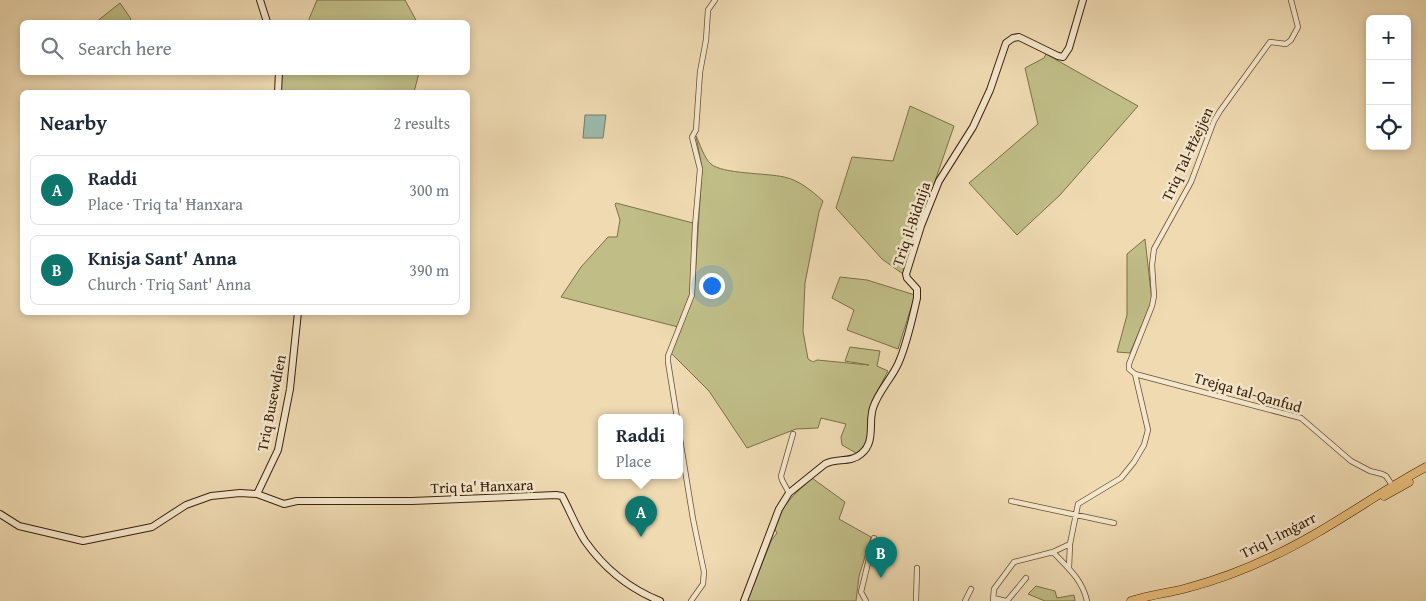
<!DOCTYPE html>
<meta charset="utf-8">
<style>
body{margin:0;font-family:"Gentium Book Plus",serif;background:#f2f2f3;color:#1f2937}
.controls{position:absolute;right:15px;top:15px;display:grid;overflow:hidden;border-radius:8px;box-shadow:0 2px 8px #0003}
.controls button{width:45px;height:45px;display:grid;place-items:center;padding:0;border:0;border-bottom:1px solid #e0e1e3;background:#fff;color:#1f2937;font:25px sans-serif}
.you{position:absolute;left:711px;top:285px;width:18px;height:18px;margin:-12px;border:4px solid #fff;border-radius:50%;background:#1a73e8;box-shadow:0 0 0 8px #1a73e833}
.badge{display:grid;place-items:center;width:32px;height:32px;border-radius:50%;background:#0f766e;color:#fff;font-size:16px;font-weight:700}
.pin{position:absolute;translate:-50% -41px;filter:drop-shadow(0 1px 2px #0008)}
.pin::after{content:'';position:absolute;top:26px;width:18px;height:15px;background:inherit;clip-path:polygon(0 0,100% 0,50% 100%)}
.popup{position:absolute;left:598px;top:414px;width:85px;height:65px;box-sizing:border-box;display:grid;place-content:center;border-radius:8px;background:#fff;filter:drop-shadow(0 1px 4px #0005);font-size:16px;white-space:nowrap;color:#747a83}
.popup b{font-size:19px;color:#1f2937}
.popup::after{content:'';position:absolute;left:50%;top:100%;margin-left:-10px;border:10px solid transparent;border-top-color:#fff}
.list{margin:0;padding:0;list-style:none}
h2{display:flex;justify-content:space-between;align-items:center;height:65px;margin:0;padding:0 20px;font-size:21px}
h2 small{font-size:16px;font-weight:400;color:#747a83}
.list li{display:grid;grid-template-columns:32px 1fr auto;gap:15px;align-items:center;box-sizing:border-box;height:70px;margin:0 10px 10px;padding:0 10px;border:1px solid #e0e1e3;border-radius:8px}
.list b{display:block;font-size:19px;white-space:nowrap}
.list p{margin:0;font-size:16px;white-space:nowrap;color:#747a83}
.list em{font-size:16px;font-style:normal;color:#747a83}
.icon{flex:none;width:28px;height:28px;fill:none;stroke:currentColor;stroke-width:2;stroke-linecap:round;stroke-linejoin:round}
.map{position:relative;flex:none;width:1426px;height:601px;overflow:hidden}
.search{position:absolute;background:#fff;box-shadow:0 2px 8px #0003;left:20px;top:20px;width:450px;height:55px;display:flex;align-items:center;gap:12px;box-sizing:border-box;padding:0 18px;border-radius:8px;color:#747a83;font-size:19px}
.panel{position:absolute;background:#fff;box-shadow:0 2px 8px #0003;left:20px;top:90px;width:450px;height:225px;border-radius:8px}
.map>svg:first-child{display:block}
.green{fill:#c0bd87;stroke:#7d6f48}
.water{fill:#9abbab;stroke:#747d6b}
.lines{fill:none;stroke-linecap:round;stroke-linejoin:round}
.street-casing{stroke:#674f34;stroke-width:6}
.secondary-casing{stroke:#3a210a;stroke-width:8}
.primary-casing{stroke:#3a210a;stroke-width:9}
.street{stroke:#f5e7cd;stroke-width:4.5}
.secondary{stroke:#f5e7cd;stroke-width:6}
.primary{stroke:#e8bd79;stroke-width:8}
.labels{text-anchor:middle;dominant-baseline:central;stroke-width:5;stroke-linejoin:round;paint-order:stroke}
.street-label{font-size:15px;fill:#3a210a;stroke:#f5e7cd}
</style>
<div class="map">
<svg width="1426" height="601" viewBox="0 0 1426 601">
<rect width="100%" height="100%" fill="#efdab2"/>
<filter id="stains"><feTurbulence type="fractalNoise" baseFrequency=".004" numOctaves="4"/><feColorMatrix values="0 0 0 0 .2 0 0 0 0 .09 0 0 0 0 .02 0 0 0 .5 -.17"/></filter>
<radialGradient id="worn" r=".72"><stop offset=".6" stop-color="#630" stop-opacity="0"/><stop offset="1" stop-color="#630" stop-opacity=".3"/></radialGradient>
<path class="green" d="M317,0H405L417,22H310L309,19Z
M120,3L131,19L128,22H96Z
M1046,54L1138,106L1060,195L1017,235L969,183L1038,124L1025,68L1044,58Z
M281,73H419L414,92H280Z
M910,106L954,126L903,274L882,259L836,208L852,157L893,161Z
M696,136C700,144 704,158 711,164C722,174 767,173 784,177C799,180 812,191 823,201L819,212L805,283L803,331L808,359L813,362L817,360L869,365L845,361L850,347L880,351L877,366L888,371C881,384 874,397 870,411C864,429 876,438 856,453L842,445L841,437L846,424L821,418L818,428L796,429L747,448L709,391L671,353L694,295L702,168Z
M616,203L693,223V258L691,271L690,294L678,327L561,297L581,267L608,237H617L620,220L615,204Z
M1145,239L1152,301L1130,353L1117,352L1127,315V254Z
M840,277L867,280L915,295L898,349L847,330L854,310L832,298Z
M812,478L845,502L839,519L871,537L859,576L856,601H747L771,541L777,533L774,528C783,503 793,496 812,478Z
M1036,586L1055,591L1057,598L1074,595L1075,601H1045L1028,594Z"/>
<path class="water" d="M585,115H606L603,138H583Z"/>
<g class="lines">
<g class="street-casing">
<path id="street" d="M1291,0L1298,27L1291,40L1286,44L1270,42L1220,111L1214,121L1191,182L1154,249L1152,265L1154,296L1152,306L1129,364V369L1135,374L1301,418L1351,461L1370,471L1382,474L1386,476L1392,485
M677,418L668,362V356L692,295L695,226L700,169L692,137L696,130L700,72L706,40L708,10L715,0
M680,439L693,519L704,572L703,584L691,601
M789,493L782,480L781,476L793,434
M1011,501L1114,523
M1053,552C1068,568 1082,579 1087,601
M1069,568L1070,544L1078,504L1121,478L1134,462L1144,445L1148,430L1135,374
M993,598L1006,601
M866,601L861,592L874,538
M916,601L917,568
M965,601L971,589
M993,601L994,589L1014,562L1053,552L1070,544
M1007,601L1026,578"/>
</g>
<g class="secondary-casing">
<path id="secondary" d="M260,0L267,22
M278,92L279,72
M257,494L278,450L290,389L298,312
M0,514L19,526L83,541L152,527L186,505L211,496L240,493L257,494L284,504L297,501H412L556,495L562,496C570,511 576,527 585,541C604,568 630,589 660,601
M744,601L779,509L789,493L825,464C836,458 851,463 861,454C876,442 868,423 873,408C878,392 891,379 898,364C907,344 912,320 917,298V289L907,278L906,274L921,226L939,181L973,127L990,90L1006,43L1013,38L1019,37L1058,56L1063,57L1069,48L1083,0"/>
</g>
<g class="primary-casing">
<path id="primary" d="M1384,496L1409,482
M1131,601C1149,595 1169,593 1187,588C1217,580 1246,569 1273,556C1327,531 1374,495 1426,467"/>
</g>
<use href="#street" class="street"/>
<use href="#secondary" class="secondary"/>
<use href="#primary" class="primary"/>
</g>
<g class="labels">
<g class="street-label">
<text transform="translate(1187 154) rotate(-65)">Triq Tal-Ħżejjen</text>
<text transform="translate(911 224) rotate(-71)">Triq il-Bidnija</text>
<text transform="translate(1248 392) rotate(16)">Trejqa tal-Qanfud</text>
<text transform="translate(271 403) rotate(-79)">Triq Busewdien</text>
<text transform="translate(482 486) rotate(-2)">Triq ta' Ħanxara</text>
<text transform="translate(1278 535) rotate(-27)">Triq l-Imġarr</text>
</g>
</g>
<rect width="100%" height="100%" filter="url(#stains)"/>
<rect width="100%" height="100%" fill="url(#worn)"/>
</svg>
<div class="controls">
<button>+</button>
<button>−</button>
<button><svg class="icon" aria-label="locate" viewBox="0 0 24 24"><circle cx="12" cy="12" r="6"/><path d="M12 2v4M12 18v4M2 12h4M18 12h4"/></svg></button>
</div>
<div class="you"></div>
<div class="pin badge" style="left:641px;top:537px">A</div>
<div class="popup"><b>Raddi</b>Place</div>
<div class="pin badge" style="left:881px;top:578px">B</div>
<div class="search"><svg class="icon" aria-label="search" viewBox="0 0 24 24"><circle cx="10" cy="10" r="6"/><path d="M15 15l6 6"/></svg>Search here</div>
<section class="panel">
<h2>Nearby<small>2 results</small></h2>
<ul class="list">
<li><span class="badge">A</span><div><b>Raddi</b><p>Place · Triq ta' Ħanxara</p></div><em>300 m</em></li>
<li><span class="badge">B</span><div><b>Knisja Sant' Anna</b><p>Church · Triq Sant' Anna</p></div><em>390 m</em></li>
</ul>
</section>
</div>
